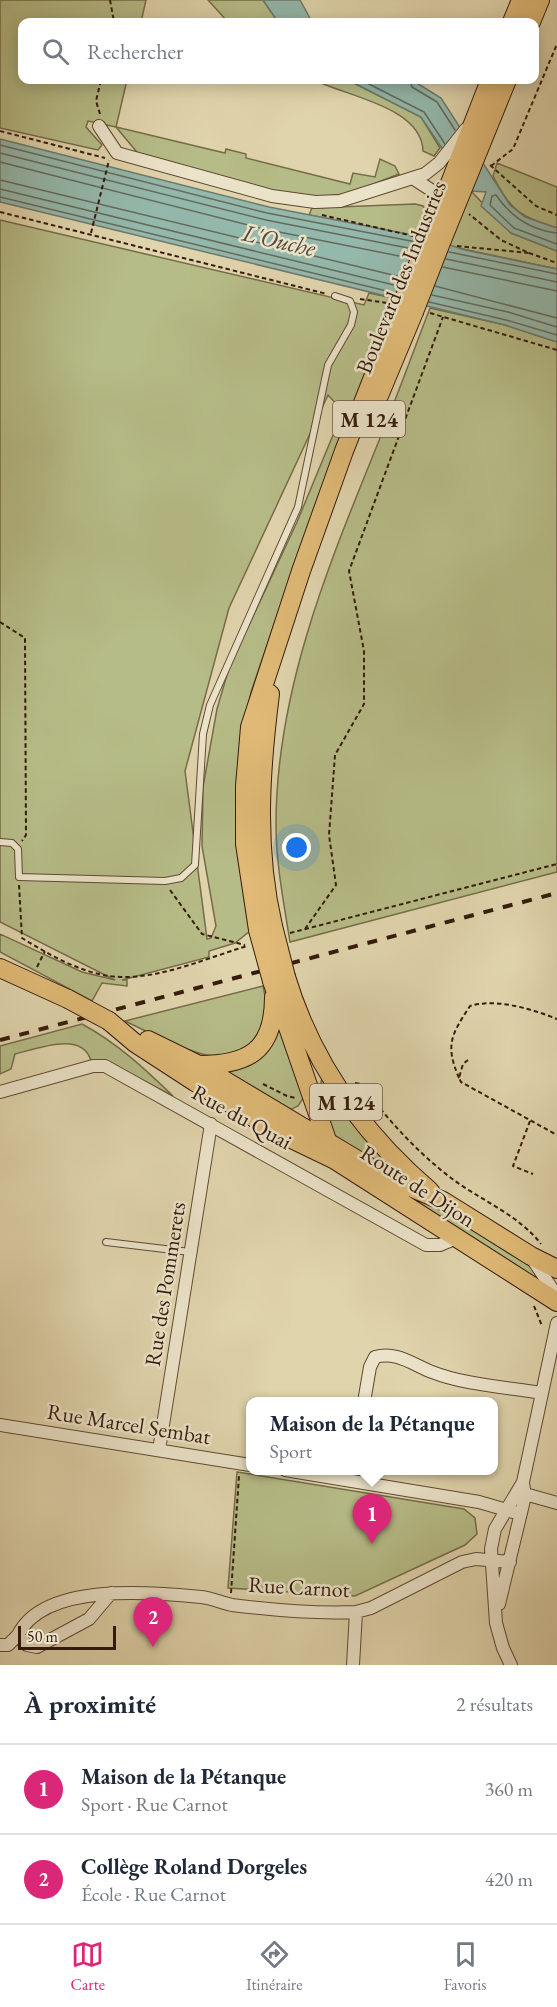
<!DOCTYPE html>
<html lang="fr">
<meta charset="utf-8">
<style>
body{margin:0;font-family:"EB Garamond",serif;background:#f2f2f3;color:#1f2937}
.scale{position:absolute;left:18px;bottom:15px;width:98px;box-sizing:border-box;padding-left:6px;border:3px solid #361b0c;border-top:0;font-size:16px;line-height:21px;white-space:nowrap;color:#361b0c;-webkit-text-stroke:4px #ebe3c9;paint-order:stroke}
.you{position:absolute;left:297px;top:848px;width:21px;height:21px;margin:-15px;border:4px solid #fff;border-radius:50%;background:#1a73e8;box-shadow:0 0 0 9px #1a73e833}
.badge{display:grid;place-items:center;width:39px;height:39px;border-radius:50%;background:#db2777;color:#fff;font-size:20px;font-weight:700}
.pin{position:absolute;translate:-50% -50px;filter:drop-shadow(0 2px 3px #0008)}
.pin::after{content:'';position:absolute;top:32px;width:21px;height:18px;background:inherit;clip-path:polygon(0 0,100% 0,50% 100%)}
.popup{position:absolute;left:246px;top:1397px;width:252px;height:78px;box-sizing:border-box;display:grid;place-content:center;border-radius:12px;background:#fff;filter:drop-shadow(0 2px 4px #0005);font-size:20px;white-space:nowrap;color:#747a83}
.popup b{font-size:22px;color:#1f2937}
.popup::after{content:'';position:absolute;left:50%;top:100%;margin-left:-12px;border:12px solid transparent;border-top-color:#fff}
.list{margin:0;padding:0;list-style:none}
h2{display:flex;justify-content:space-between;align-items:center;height:78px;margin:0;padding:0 24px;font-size:26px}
h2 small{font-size:20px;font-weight:400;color:#747a83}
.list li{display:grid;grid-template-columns:39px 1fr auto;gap:18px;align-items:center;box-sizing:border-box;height:90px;padding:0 24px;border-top:2px solid #e0e1e3}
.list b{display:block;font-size:22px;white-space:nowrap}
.list p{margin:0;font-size:20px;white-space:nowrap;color:#747a83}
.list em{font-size:20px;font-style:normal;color:#747a83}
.icon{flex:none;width:33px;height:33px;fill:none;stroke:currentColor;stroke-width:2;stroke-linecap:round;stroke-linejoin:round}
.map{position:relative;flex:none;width:557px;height:1665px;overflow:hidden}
.search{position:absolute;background:#fff;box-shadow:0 3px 15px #0003;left:18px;right:18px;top:18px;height:66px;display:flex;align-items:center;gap:15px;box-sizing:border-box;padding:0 21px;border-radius:12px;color:#747a83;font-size:22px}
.sheet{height:258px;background:#fff}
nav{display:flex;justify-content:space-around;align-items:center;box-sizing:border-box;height:84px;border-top:2px solid #e0e1e3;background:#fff;font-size:16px;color:#747a83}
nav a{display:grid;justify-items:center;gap:3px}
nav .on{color:#db2777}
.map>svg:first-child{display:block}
.green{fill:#b6bc87;stroke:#766c4a;stroke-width:1.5;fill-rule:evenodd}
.water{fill:#94b8ac;stroke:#6e796c;stroke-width:1.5}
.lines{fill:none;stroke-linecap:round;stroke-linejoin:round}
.shore{stroke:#656a5c;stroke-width:1.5}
.service-casing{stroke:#604934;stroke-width:8}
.minor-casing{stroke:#604934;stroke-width:14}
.primary-casing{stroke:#361b0c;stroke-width:20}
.path{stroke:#361b0c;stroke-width:2;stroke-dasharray:4.5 3;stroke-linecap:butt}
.service{stroke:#ebe3c9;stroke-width:6}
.minor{stroke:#ebe3c9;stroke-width:12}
.primary{stroke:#e0ba76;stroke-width:18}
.rail{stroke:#361b0c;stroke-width:4;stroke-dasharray:10 10;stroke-linecap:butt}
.primary-bridge-casing{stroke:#361b0c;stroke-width:20;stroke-linecap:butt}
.primary-bridge{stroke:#e0ba76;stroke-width:18}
.labels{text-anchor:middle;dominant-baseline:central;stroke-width:5;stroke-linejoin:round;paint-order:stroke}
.shield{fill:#ebe3c9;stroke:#6c5745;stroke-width:1.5}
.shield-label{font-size:21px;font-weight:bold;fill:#361b0c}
.street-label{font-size:22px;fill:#361b0c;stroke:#ebe3c9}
.water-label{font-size:24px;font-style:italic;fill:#524a3c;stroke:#ebe3c9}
</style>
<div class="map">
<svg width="557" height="1665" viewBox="0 0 557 1665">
<rect width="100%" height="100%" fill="#e0d4ac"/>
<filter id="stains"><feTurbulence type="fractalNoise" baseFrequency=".00333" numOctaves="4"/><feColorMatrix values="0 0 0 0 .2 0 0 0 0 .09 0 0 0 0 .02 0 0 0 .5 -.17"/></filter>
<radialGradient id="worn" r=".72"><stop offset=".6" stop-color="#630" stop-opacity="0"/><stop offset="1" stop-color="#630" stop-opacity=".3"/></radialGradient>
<path class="green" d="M0,0H146L141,22H22V80H127L116,127L225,153L226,149L246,154V158L350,184L353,173L375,177L380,159L395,166L399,174L348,194L313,197L287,195L141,157L116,127L88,121L86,127L102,145L98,150L0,128Z
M208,0H263L278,22H228Z
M314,80H348L421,117L440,148L434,156L423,151C422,107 346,96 314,80Z
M497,163L557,187V228C518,215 512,212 493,176Z
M471,191L511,233L557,251V269L449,246Z
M415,204L423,206L428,214L421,237L309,215L312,208Z
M0,220L364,305L369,293L397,299L305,535L251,692L241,746L239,863L250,931L235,943L209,951V957L122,980H127V986L102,983L92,1001L0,952V934L82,972L115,980L0,922ZM328,395L343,411L297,522L229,668L217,709L203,787L202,846L216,926L211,938L207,939L185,771L229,608Z
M430,308L505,325L557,342V872L290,942C284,904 276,864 276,825C276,692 327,569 376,448C395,402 412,355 430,308Z
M263,986L268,1010L255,1043C243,1049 230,1055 216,1056C196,1057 144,1030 125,1021Z
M277,1019L306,1094L298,1106L286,1112L222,1072Z
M82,1024C117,1043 144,1068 173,1096L108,1062L91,1061C83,1030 36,1049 15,1054L11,1069L0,1074V1046Z
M322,1078L351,1122L402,1177L332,1139L318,1095Z
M372,1173L452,1216L534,1268L536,1280Z
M237,1472L464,1509L475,1518L477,1534L465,1545L355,1596L228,1588Z"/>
<path class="water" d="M263,0H300L312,22H278Z
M348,80H412L441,98L510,205L525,217L557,228V251L511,233L481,206L486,192L471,191L421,117Z
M0,139L269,207L428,238L465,250L557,269V342L505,325L0,202Z"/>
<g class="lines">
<path class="shore" d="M361,80L424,112L445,144
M410,80L412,87L437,102L455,130
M0,145L267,213L416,242
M0,153L266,220L413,249
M0,162L264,229L409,258
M0,180L401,277
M0,189L398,286
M0,197L395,293
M557,233C530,230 511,217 496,195L492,196L490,205L514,228L557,244
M449,252L557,274
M446,259L557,282
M443,267L557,291
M435,286L557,318
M432,295L508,312L557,327
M429,302L506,320L557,335"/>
<g class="service-casing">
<path id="service" d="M0,842L12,843L18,849L19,877L165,881L181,878L195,865L203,734L210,705L298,507L328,365L351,325L354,312L350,301L335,296
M106,1242L190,1252"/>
</g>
<g class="minor-casing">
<path id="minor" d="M99,126L117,153L272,196L315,202L340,201L425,174L439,163L466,129
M414,179L448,201
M0,1092L93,1066H105L426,1245H440L454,1239
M533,1260L557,1296
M364,1402L370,1367L375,1357C396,1351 412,1364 432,1372C465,1385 506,1387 542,1393
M0,1425L250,1465
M159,1450L211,1124
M285,1470L479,1502L520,1514
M518,1492L557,1503
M111,1593L89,1619L37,1647L27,1645L18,1635C44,1582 152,1592 201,1597C212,1598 222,1603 232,1605C272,1610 316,1614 356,1612L371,1608L462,1562L476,1559L510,1562
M499,1604L525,1496L523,1483
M0,1645H8L18,1635
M353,1665L356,1612
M511,1665L503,1648L496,1623L491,1549L495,1529L523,1482L557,1323"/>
</g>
<g class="primary-casing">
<path id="primary" d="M512,22L521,0
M531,22L540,0
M429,237L490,80
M442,240L507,80
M368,422L414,312
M270,694C260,773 255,848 273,926
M258,930L245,844V786L250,727L301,571L344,451L400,309
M0,968L68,999
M286,977C312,1063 362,1133 430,1191
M272,981L329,1146
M109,1021L135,1043L195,1082L279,1133L335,1160L557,1302
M148,1040L199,1065L386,1177L443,1201L531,1256L557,1269
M199,1065C248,1065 274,1051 274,997"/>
</g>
<path class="path" d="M110,0L114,22
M100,114L96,101L101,80
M0,131L105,158
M490,165L536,206L557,215
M491,166L513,149L557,44
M0,212L327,294
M322,215L413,236
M91,233L109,160
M457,246L529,253L501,240L469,214
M529,253L557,263
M360,299L387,303
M430,313L557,350
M0,622L25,638L26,835L22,841
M19,885L22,938C51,956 86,976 121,977C163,978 207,958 247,946
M170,890L202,934L245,945
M305,929L336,885L329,835L335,755L364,704V651L349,571L443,317
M290,933L557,864
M37,967L45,951
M468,1060L463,1064L459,1078L461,1082L557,1135
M459,1078C445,1045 451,1035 470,1006C496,998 532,1009 557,1019
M355,1083L361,1084C387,1119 416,1151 451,1178C480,1200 519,1215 541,1244
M263,1084L287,1096L296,1098
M530,1121L513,1166L533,1174
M534,1306L542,1326
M231,1593L239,1476"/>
<use href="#service" class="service"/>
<use href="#minor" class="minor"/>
<use href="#primary" class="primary"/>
<path class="rail" d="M0,1040L557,893"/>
<g class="primary-bridge-casing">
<path id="primary-bridge" d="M400,309L429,237
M414,312L442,240
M273,926L286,977
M258,930L272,981
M68,999L109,1021"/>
</g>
<use href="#primary-bridge" class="primary-bridge"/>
</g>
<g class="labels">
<g class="shield">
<rect x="333" y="401" width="72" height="36" rx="4.5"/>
<rect x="310" y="1084" width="72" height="36" rx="4.5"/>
</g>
<g class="shield-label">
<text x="369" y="419">M 124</text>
<text x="346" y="1102">M 124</text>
</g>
<g class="street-label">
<text transform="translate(401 277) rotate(-68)">Boulevard des Industries</text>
<text transform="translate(242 1117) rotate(29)">Rue du Quai</text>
<text transform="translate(418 1186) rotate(33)">Route de Dijon</text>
<text transform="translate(165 1284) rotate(-81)">Rue des Pommerets</text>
<text transform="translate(129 1424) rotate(9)">Rue Marcel Sembat</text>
<text transform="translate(299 1587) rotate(3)">Rue Carnot</text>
</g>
<g class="water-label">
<text transform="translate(279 240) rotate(13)">L'Ouche</text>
</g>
</g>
<rect width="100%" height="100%" filter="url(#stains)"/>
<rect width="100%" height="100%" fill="url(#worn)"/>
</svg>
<div class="scale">50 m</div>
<div class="you"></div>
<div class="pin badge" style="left:372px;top:1544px">1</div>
<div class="popup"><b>Maison de la Pétanque</b>Sport</div>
<div class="pin badge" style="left:153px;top:1647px">2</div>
<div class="search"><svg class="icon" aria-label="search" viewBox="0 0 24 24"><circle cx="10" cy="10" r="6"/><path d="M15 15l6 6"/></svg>Rechercher</div>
</div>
<section class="sheet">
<h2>À proximité<small>2 résultats</small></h2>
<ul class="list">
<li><span class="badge">1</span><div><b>Maison de la Pétanque</b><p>Sport · Rue Carnot</p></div><em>360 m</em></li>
<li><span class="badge">2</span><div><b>Collège Roland Dorgeles</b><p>École · Rue Carnot</p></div><em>420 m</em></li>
</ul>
</section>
<nav>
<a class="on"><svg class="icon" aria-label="map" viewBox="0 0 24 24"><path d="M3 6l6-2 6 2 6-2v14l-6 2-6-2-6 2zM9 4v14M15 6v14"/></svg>Carte</a>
<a><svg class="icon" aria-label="directions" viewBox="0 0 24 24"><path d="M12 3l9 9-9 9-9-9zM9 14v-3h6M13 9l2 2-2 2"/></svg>Itinéraire</a>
<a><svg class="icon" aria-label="saved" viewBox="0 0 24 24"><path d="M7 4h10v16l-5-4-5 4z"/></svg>Favoris</a>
</nav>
